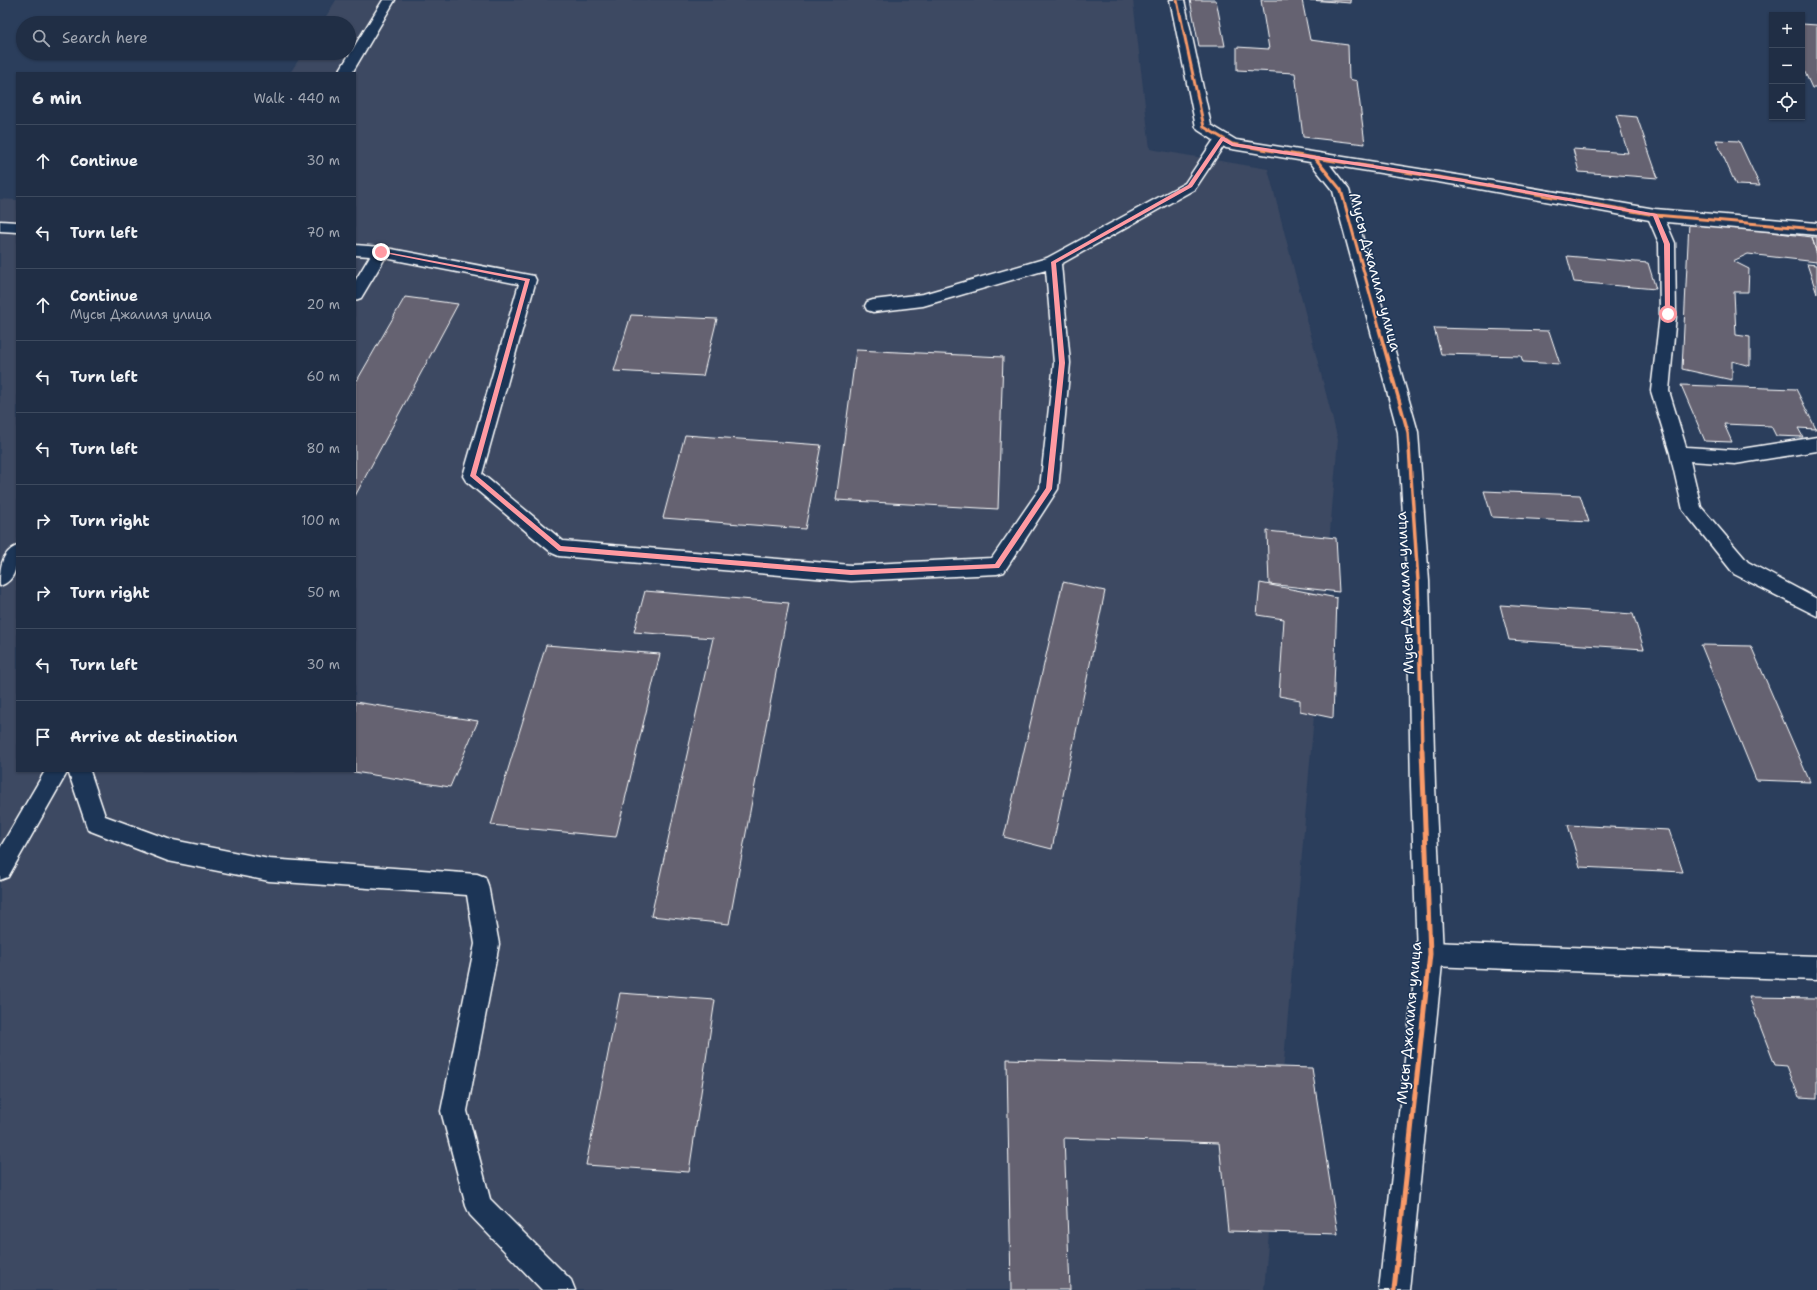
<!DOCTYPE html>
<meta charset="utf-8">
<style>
body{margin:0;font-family:"Shantell Sans",sans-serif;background:#28364c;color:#f1f3f6}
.controls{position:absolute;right:12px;top:12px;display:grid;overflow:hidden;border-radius:0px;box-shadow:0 1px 3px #0004}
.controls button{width:36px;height:36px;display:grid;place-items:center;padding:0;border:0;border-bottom:1px solid #3d4a5e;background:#202e45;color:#f1f3f6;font:20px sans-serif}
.stop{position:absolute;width:12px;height:12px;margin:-9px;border:3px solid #ff9aa2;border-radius:50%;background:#fff}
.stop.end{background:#ff9aa2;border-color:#fff;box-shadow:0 1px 4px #0008}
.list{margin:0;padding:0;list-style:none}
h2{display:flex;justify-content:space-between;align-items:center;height:52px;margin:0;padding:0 16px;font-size:17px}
h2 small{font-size:13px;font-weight:400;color:#a2a8b3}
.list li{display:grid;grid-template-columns:26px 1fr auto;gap:12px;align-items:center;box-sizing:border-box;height:72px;padding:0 16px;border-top:1px solid #3d4a5e}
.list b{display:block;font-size:15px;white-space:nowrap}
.list p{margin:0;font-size:13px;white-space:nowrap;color:#a2a8b3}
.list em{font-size:13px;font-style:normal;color:#a2a8b3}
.icon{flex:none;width:22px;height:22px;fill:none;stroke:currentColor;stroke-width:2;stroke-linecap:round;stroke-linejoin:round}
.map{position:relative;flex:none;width:1817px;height:1290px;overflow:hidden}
.search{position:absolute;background:#202e45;box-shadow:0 1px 3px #0004;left:16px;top:16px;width:340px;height:44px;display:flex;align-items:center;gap:10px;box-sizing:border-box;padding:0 14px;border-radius:22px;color:#a2a8b3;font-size:15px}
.panel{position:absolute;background:#202e45;box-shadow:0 1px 3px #0004;left:16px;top:72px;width:340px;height:700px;border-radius:0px}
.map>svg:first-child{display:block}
.built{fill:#3c4962}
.building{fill:#656271;stroke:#fff}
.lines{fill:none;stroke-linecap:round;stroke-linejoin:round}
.lane-casing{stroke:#fff;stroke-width:3}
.street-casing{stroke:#fff;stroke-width:3}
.lane{fill:#1d3557;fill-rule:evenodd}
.street{fill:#1d3557;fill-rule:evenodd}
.cycleway-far2-casing{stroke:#1d3557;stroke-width:5}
.cycleway-far1-casing{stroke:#1d3557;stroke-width:6}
.cycleway-casing{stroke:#1d3557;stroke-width:8}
.cycleway-far2{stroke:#fa9b69;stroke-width:3}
.cycleway-far1{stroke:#fa9b69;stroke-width:3.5}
.cycleway{stroke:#fa9b69;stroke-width:5}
.route{fill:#ff9aa2}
.labels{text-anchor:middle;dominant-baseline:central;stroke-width:3;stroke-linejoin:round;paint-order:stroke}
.street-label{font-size:15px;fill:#fff;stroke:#1d3557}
</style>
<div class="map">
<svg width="1817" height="1290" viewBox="0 0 1817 1290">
<rect width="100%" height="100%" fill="#2b3e5c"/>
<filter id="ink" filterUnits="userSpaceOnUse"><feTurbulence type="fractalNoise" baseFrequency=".025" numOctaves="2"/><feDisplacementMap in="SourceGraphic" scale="8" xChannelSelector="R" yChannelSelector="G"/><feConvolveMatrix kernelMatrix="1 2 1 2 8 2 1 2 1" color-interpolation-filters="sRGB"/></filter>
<g filter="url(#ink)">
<path class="built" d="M336,0H1133L1150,149L1268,169L1338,440L1264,1290H0V199L17,200V771H355V73H290L303,53H349V23H322Z"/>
<path class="building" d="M1190,0H1216L1225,46H1199Z
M1261,0H1302L1310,40L1348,45L1349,79L1357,81L1365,144L1303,137L1295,73L1237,70V47L1269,49Z
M1309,0H1351V3Z
M1802,24L1817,25V88H1812L1802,66Z
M1616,115L1637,117L1658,178L1579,172L1573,149L1628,153Z
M1716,140L1739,141L1760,186L1736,185Z
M1689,222L1812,237L1817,255V262L1748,254L1733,261L1749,269L1748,292H1734L1736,335L1750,337V366L1732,361V380L1682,369Z
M1812,237H1817V255Z
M1567,256L1648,263L1656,289L1574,282Z
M1807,264L1817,265V294Z
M405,297L458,304L355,496V384Z
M631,315L717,319L703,376L614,371Z
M1434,328L1549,331L1560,364L1523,362L1521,356L1441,354Z
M856,350L1003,357L998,509L836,500Z
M1681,385L1796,389L1816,429L1798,428L1803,437L1776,436L1771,426L1724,424L1732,442L1705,441Z
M685,435L821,445L805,529L663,518Z
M1484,491L1580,495L1589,522L1492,517Z
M1267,531L1336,538L1339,592L1269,584Z
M1063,582L1105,591L1052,849L1004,837Z
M1260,583L1337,598L1333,718L1300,711V700L1279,696L1284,619L1257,615Z
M645,591L789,603L729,924L651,916L713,638L634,632Z
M1500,605L1633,614L1644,649L1509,640Z
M546,645L660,654L616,837L491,825Z
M1701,645L1751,646L1810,782L1756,780Z
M355,702L478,721L450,787L348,771H355Z
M1568,825L1669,830L1683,872L1580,867Z
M620,993L715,1000L689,1172L586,1165Z
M1749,997L1817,998V1098L1799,1097L1787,1066L1775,1065Z
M1007,1059L1312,1068L1338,1234L1228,1231L1219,1143L1064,1138L1070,1290H1011Z"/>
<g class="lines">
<g class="lane-casing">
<path id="lane" d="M383,0H395L352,73H338Z
M1222,133L1227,135L1229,138L1195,189L1061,264L1070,363L1058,489L1004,572L997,574L851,581L559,556L552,553L466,481L463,476L519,284L385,258L361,298L355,300V281L370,256L355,255V245L381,247L534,276L536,280L482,474L563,541L851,565L992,558L1040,488L1054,363L1046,270L923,306L873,312L867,310L865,306L867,302L873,300L923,294L1047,258L1185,183L1217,135Z
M1655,210L1660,211L1663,215L1675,243L1676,315L1669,391L1686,447L1735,450L1817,437V451L1735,464L1690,461L1701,507L1748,562L1817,599V616L1734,574L1683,510L1670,453L1651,391L1660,315L1659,243L1647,215L1650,211Z
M0,221L17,222V232L0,231Z
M17,546C17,562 18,580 0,586C0,570 0,553 17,546Z
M45,771H68L8,877L0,880V848Z
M68,771H90L105,816L168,839L269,859L477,874L485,877L488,885L499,944L467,1111L490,1199L571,1280L575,1290H542L470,1215L466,1206L441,1111L475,944L467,895L269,881L168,861L88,830Z
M1430,942L1817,956V980L1430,966L1422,962L1418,954L1422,946Z"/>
</g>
<g class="street-casing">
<path id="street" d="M1170,0H1184L1211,125L1236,140L1463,176L1655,209L1817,223V235L1655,221L1463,186L1330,165L1349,190L1418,432L1429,581L1435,786L1443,954L1409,1290H1379L1417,954L1411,786L1407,581L1398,432L1333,191L1310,162L1226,148L1198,130L1196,127Z"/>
</g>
<use href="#lane" class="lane"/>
<use href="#street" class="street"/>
<g class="cycleway-far2-casing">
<path id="cycleway-far2" d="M1177,0L1204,127L1232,144L1315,158L1341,190L1380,330
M1315,158L1463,181L1655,215L1817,229"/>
</g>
<g class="cycleway-far1-casing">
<path id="cycleway-far1" d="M1379,329L1408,432L1418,581L1422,751"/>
</g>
<g class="cycleway-casing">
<path id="cycleway" d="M1394,1290L1430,954L1422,750"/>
</g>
<use href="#cycleway-far2" class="cycleway-far2"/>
<use href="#cycleway-far1" class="cycleway-far1"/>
<use href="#cycleway" class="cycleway"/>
</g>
</g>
<path class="route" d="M1221,137H1224L1233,143L1463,179L1657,214L1670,244V314L1668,316L1665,314L1664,244L1653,216L1463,182L1232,146L1223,141L1192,187L1056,263L1065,363L1052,489L999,568L851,575L559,551L470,476L525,281L379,252L381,251L530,279L476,475L561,546L851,570L995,564L1046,488L1059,363L1051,262L1188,185Z"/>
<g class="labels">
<g class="street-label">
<text transform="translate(1375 272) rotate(75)">Мусы Джалиля улица</text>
<text transform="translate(1405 593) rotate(-93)">Мусы Джалиля улица</text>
<text transform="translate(1409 1023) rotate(-85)">Мусы Джалиля улица</text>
</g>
</g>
</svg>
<div class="controls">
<button>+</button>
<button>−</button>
<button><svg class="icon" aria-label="locate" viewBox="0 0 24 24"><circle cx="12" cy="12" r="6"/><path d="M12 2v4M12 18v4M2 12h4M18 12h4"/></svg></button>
</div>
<div class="stop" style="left:1668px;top:314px"></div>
<div class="stop end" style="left:381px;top:252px"></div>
<div class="search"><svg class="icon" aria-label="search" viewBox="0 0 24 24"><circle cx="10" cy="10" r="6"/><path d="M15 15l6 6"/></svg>Search here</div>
<section class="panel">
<h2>6 min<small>Walk · 440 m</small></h2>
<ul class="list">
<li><svg class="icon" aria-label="ahead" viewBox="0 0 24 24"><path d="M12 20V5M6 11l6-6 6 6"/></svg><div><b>Continue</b></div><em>30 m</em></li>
<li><svg class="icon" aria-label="left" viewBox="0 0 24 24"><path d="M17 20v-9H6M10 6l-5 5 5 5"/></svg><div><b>Turn left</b></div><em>70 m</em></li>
<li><svg class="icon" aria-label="ahead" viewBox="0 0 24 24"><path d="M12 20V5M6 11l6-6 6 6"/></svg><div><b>Continue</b><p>Мусы Джалиля улица</p></div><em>20 m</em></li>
<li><svg class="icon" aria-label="left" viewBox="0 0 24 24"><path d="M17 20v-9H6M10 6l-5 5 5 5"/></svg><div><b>Turn left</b></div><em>60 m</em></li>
<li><svg class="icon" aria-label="left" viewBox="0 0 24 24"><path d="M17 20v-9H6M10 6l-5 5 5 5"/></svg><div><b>Turn left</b></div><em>80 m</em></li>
<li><svg class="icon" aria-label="right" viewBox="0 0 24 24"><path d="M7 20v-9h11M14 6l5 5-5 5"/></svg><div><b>Turn right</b></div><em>100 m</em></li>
<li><svg class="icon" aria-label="right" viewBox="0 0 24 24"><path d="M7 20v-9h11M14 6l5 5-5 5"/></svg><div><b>Turn right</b></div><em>50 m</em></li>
<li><svg class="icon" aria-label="left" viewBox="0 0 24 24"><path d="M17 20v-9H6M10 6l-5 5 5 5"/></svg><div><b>Turn left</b></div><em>30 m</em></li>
<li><svg class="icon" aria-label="arrive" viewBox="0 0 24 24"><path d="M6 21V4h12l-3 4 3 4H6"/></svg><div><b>Arrive at destination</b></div></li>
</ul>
</section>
</div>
